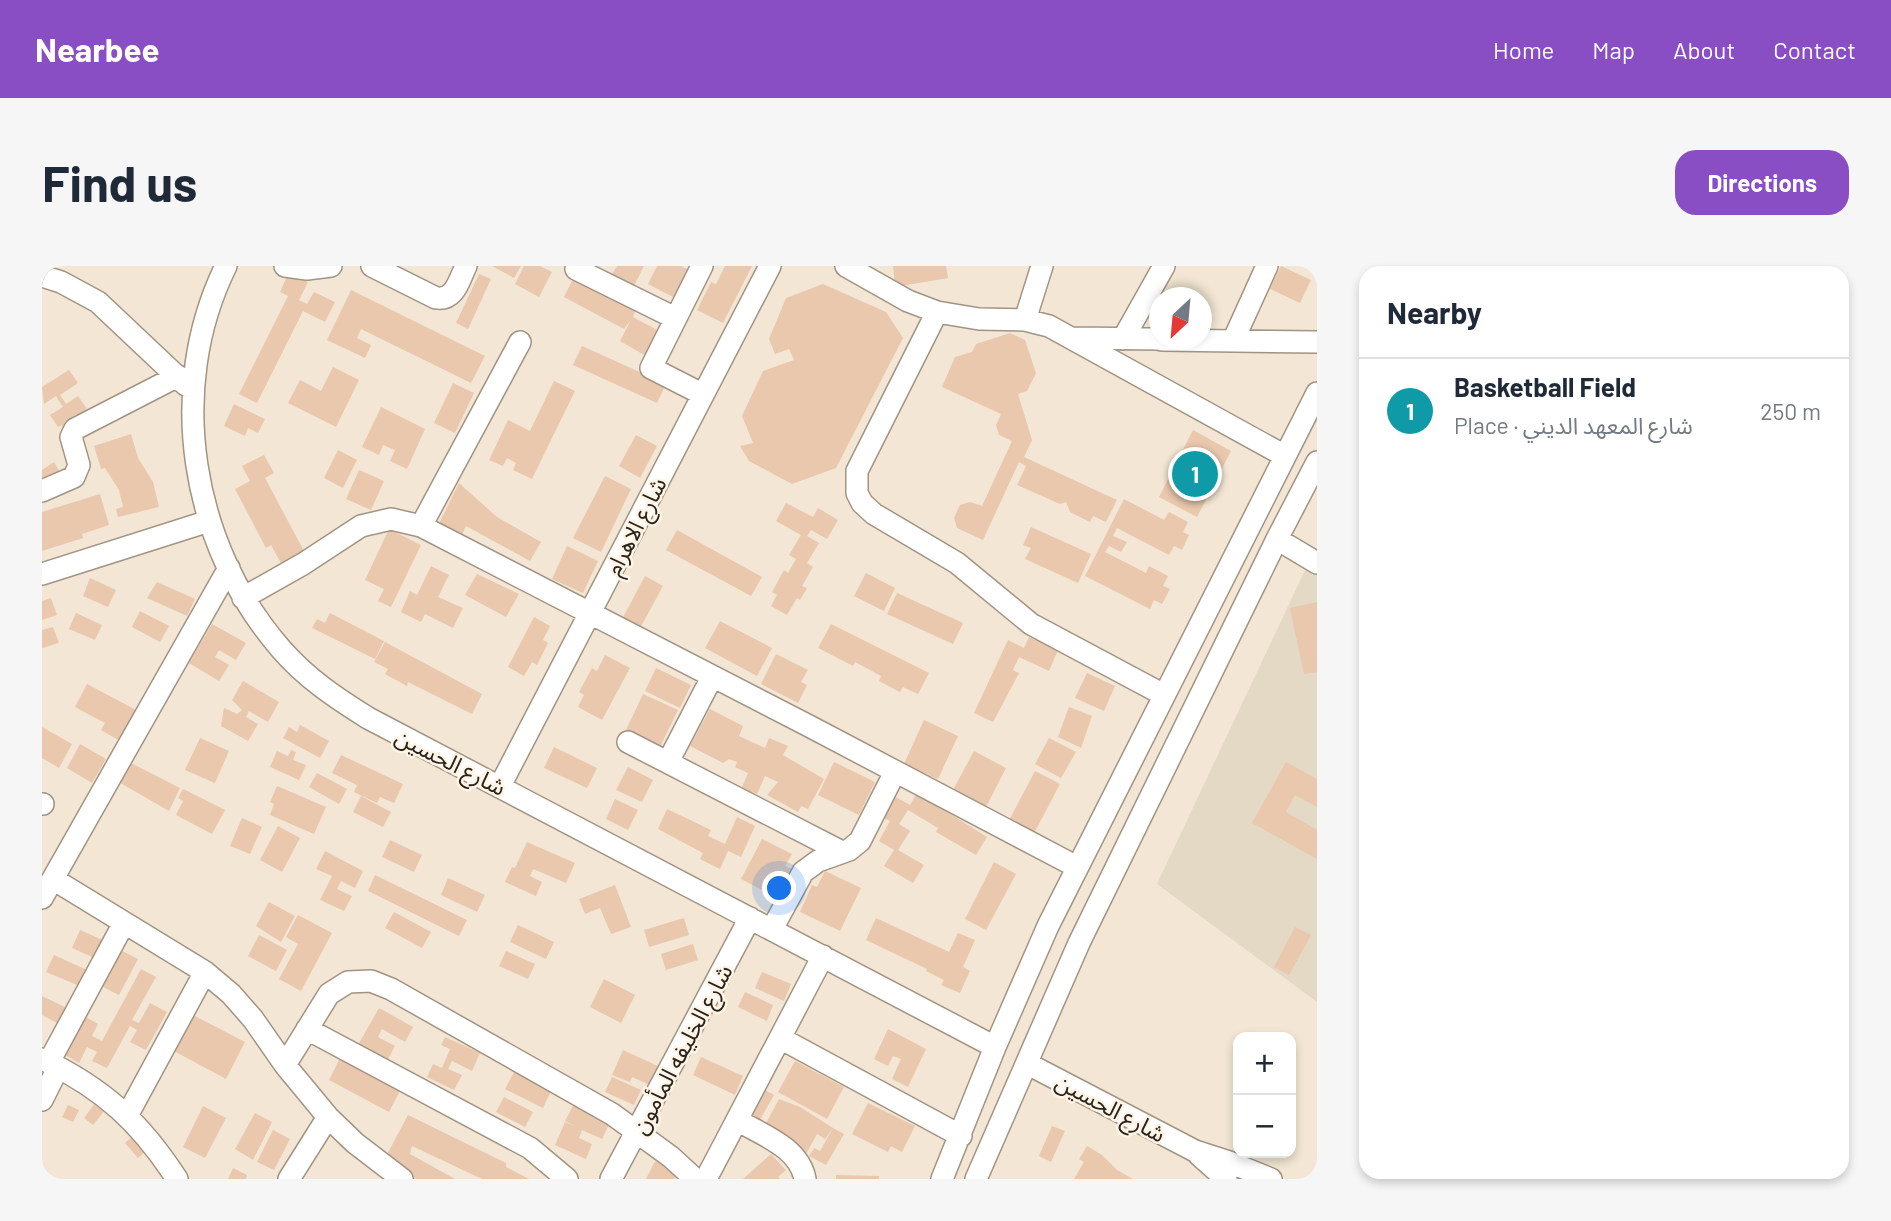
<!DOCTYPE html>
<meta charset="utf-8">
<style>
body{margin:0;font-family:Barlow,"Noto Sans Arabic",sans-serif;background:#f6f6f7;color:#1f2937}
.controls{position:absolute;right:21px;bottom:21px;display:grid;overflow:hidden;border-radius:14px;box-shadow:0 4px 10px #0003}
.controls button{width:63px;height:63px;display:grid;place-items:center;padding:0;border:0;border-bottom:2px solid #e0e1e3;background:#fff;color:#1f2937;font:35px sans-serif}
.compass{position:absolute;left:1107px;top:21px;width:63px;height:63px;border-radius:50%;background:#fff;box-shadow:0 4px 10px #0003;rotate:206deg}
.you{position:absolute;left:738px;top:623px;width:24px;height:24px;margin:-18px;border:5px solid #fff;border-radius:50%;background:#1a73e8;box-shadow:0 0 0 10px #1a73e833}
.badge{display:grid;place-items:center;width:46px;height:46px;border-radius:50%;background:#894dc4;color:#fff;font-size:23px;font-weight:700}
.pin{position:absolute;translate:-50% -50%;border:4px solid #fff;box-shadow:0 2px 7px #0006}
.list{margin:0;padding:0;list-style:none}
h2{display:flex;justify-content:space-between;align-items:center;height:91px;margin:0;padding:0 28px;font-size:30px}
h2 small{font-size:23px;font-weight:400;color:#747a83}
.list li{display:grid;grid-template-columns:46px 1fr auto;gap:21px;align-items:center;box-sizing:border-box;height:105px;padding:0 28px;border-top:2px solid #e0e1e3}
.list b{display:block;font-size:26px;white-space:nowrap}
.list p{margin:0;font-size:23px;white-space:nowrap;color:#747a83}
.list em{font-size:23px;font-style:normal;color:#747a83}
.map{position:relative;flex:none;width:1275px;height:913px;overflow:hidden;border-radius:21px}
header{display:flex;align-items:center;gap:42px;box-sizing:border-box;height:98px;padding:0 35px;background:#894dc4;color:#fff}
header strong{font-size:33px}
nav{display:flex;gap:38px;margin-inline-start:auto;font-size:24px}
.intro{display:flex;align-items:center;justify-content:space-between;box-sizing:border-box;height:168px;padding:0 42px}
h1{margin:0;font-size:49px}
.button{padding:18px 32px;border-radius:21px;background:#894dc4;color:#fff;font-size:24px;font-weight:700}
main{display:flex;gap:42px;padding:0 42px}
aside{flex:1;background:#fff;border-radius:21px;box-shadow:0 4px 10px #0003}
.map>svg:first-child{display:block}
.education{fill:#e3d9c5}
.building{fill:#e9c8ad}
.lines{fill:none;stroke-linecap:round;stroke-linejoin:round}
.minor-casing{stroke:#a19483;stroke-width:24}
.minor{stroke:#fff;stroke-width:21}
.labels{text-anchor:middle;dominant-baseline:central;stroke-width:5;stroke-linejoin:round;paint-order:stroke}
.street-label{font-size:23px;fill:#28231c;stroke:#fff4e5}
</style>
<header>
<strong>Nearbee</strong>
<nav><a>Home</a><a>Map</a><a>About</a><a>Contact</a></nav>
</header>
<div class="intro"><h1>Find us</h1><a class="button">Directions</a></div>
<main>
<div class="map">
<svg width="1275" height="913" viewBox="0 0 1275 913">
<rect width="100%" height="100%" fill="#f3e6d4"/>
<path class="education" d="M1265,300L1275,306V736L1115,618Z"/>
<path class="building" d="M450,0H479L472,12Z
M482,0H498L510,6L497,31L473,18Z
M575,0H602L592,20L570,8Z
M615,0H639L649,5L635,33L606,18Z
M683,0H710L681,57L655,44L669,16L674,18Z
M851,0H904L906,12L853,21Z
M1239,0L1269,14L1258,37L1228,23Z
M247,6L266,16L257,34L265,38L272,26L293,36L283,56L261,45L215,137L197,128L246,30L238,26Z
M534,7L595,39L591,51L617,65L604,90L578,75L589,54L582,63L522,31Z
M437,8L449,13L426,63L414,57Z
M781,18L844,46L861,72L794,202L750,218L707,195L698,180L711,177L700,150L721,105L752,94L747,83L733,88L727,73L744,32Z
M309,24L443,90L429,117L319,63L315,72L329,79L323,92L285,74Z
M968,67L983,74L994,107L985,125L976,128L990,174L982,191L1075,234L1064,256L1051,250L1048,256L1028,246L1024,236L1018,238L975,219L984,200L977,196L941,274L915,262L912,252L918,239L928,236L940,240L970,175L957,169L954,159L959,148L900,121L913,91L930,86L934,78Z
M540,80L624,118L615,137L531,99Z
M291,101L317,114L294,161L246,137L258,114L279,125Z
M27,104L36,117L18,129L24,138L36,130L45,143L41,145L42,148L36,151L34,148L27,153L29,156L21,161L20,159L16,161L8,149L21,141L14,130L2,138L0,121Z
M512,115L533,125L490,213L471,204L474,197L465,192L461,200L447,194L466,154L488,165Z
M411,117L432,127L413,167L392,157Z
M192,138L223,153L216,167L206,162L203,170L182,160Z
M339,141L383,163L365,203L348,195L353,184L341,179L337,189L320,181Z
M1151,164L1189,185L1155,251L1117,231Z
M89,168L96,192L111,216L117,241L76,251L74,243L81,241L77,224L63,202L59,203L52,180Z
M594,169L615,180L598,212L577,200Z
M296,184L315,194L301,222L282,212Z
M222,189L232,207L223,212L263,287L240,299L229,279L224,282L193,223L208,215L200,200Z
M12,196L19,208L0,220V204Z
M317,204L342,215L329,244L304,233Z
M563,210L589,223L559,286L531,272Z
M417,217L455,251L499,276L488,295L424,260L417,275L394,264Z
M58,228L67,259L40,268L41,272L0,285V246Z
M1082,233L1122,254L1127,246L1146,256L1141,266L1147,269L1140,284L1132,280L1127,289L1075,262L1071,270L1085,276L1079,286L1067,280L1063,286L1104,307L1107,300L1126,310L1121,320L1128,323L1120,338L1112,334L1108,343L1043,310Z
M744,237L771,251L776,242L796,254L785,273L769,264L765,270L777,277L765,297L771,301L760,320L765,322L758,334L755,332L745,349L729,340L735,329L730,326L742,304L746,307L754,293L747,289L759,269L734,255Z
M989,261L1049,288L1036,317L983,293L989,282L981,279Z
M347,263L379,279L349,341L336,335L342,323L323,314Z
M635,264L720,311L709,330L624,284Z
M525,280L556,295L541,327L510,313Z
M389,300L407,309L396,331L421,342L411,362L383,348L379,356L359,346L368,325L375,329Z
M824,307L853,322L842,345L812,330Z
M435,308L477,328L464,351L423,329Z
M603,310L621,320L596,366L578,357Z
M48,312L74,324L66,341L41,330Z
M115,316L153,333L145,350L105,332Z
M855,327L921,357L911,378L845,348Z
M9,332L15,349L0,354V335Z
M1275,336V406L1262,408L1248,342Z
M98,345L127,360L118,376L90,361Z
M34,347L60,359L53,374L27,363Z
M288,347L342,375L333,393L270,362L275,353L283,357Z
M492,351L508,360L501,374L506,377L495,399L490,396L482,410L466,401Z
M678,355L730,382L715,410L663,382Z
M170,358L204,377L194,394L177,384L173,391L187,399L177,415L147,397Z
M789,358L887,407L876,428L861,421L858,426L837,415L839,410L813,396L811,400L776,382Z
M11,361L17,377L0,382V364Z
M987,371L1016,384L1007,405L977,391L971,404L977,407L951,456L932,447L966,374L982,382Z
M343,376L440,428L430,448L366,416L365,420L343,408L346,403L332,396Z
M734,388L766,404L759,416L765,419L756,437L719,418Z
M563,389L588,402L560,454L536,441L542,429L537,426L550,402L555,405Z
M614,402L649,419L638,442L603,425Z
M1045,407L1073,420L1062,445L1033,432Z
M201,415L237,436L226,456L207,445L204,451L216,458L206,475L179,460L182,442L195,448L200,444L190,434Z
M45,418L94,444L78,475L59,464L63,457L33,441Z
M601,428L636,444L616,485L582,468Z
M1027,441L1050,450L1039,482L1016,471Z
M668,443L701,460L697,470L723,482L727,472L746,480L741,489L782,513L766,543L759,540L756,546L725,529L736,516L723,510L715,528L710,526L709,530L698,526L706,507L693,501L695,496L687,493L681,497L648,480Z
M882,454L916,470L896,513L862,498Z
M258,459L287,475L278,492L241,472L247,461L255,466Z
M0,461L30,478L17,502L0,492Z
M158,472L187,485L173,517L143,504Z
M1007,472L1034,486L1019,512L993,498Z
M38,478L64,493L50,517L25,502Z
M512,481L555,502L545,522L502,502Z
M249,484L254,486L251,494L264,499L257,514L228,501L235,485L246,490Z
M932,485L964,502L944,541L911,524Z
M299,489L361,518L352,537L338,531L335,537L312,526L315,519L290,507Z
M85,495L138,522L127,545L75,515Z
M792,496L833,516L817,549L776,529Z
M1244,496L1275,513V541L1253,529L1244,546L1275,564V593L1210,557Z
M586,501L611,514L600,536L574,524Z
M993,505L1018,518L988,575L963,562Z
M275,507L305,523L297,538L267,521Z
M235,520L284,541L272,568L228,549L232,538L228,536Z
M141,523L183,544L170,568L134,549L141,535L136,532Z
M875,527L945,571L934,589L894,566L896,562L866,544L857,558L868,565L856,584L882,599L871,617L842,600L852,584L837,575L848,555L840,551L852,530L868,539Z
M319,530L349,546L341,561L311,546Z
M573,533L596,544L586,564L564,553Z
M625,543L669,564L666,570L683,578L695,551L713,560L699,591L686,585L678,603L658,593L661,587L616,563Z
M200,552L220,561L208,588L188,580Z
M236,560L258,572L240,606L218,594Z
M720,573L750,588L743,600L752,604L737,633L699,613Z
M348,574L380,589L372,606L340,591Z
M485,576L533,597L524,617L491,603L488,610L500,616L494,630L463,616L470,601L473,602Z
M283,585L321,605L313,622L299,615L295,623L310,630L302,645L278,634L290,610L274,603Z
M952,596L974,608L944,664L923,653Z
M783,605L819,622L798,665L758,646L770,619L775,621Z
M333,609L425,654L417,670L326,625Z
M406,612L443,629L435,646L399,629Z
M573,619L589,661L569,668L558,642L543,648L537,633Z
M227,636L253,650L239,676L214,660Z
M352,646L389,666L380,682L343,662Z
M256,649L290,667L259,725L237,713L256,678L244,671Z
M642,652L647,669L607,681L602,664Z
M834,652L907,686L916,667L933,674L921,701L928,705L918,727L899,719L902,714L884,705L885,703L824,674Z
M476,659L512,676L504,693L468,676Z
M1253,661L1269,669L1247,709L1232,701Z
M38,664L65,676L57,694L30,682Z
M217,669L245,684L234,705L206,690Z
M651,678L656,694L624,704L619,688Z
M80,685L96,693L77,729L61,721Z
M464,685L493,698L486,713L457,700Z
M12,689L47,705L40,721L4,706Z
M99,703L114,711L90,754L97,757L108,737L125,746L104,784L88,776L95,764L88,760L65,802L50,795L55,786L45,781L37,797L23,789L44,751L56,758L50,770L60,775Z
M720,706L749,718L742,735L713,722Z
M562,713L593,729L579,757L548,741Z
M703,726L731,739L725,755L696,741Z
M0,730L25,742L17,758L0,749Z
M337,742L371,761L363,776L340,763L336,771L353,780L345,795L316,779Z
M151,749L203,776L184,813L132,785Z
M846,763L884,783L866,821L850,813L859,793L851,790L846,800L832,793Z
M403,771L438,787L430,805L410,795L406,803L420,809L412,824L385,811L391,798L400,802L408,783L399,779Z
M581,784L618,801L610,820L590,811L588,816L570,809Z
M299,790L360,821L347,846L287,814Z
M659,791L701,810L693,829L651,809Z
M753,795L802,821L785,853L736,826Z
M472,806L509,825L501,842L463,823Z
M570,811L599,824L592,839L563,826Z
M714,819L732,829L715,859L698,850Z
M462,831L491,846L483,861L454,846Z
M737,833L758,841L791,862L783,873L775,868L764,888L740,875L722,861Z
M53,837L63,844L51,859L42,852Z
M826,837L873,860L860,886L849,880L846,886L810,868Z
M532,838L568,856L560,873L540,864L537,872L550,878L544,893L513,879L523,856L535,861L523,855Z
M26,839L37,844L31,856L20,851Z
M161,840L184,852L163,892L141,881Z
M213,847L230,856L211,894L193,883Z
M366,849L464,897V901L487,913H440L370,880L368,888L413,913H374L341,896Z
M1010,860L1023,865L1009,896L997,890Z
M791,862L802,868L784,899L767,890L772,882L778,885Z
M231,864L248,873L232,904L215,896Z
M91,870L104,885L96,892L83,877Z
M1045,880L1060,889L1075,904L1091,913H1032L1042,896L1037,893Z
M729,888L744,904L736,911L738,913H701Z
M613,895L636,906L632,913H604Z
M191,902L205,909L204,913H186Z
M794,909L837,910V913H794Z"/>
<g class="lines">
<g class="minor-casing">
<path id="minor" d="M184,0C123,123 149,280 239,383C264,412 294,432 326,452L953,781
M243,0L265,3L289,0
M330,0L394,32C413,35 417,14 424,0
M660,0L609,102L660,128
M804,0L866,35L895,46L937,53L983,54L1007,60L1243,190
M534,3L633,52
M0,10L19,16L56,36L144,119
M895,46L815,205V227L820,237L832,248L915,297L989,358L1122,429
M983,54L1000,0
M1031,72L1118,73
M1081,73L1122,0
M1120,74L1275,76
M1191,75L1225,0
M0,225L32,211L37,199L29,171L33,163L136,110
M379,260L478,76
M1235,273L1275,297
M0,308L167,255
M201,332L261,298L319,260L349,253L379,260L769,461L1035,601
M586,476L800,586
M626,496L670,411
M458,520L728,0
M0,538H1
M11,613L163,706L189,728L211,753L243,799L286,851L313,877L360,913
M0,632L187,302
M730,663L761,606L776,595L807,584L818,575L853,506
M265,763L488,882L525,913
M738,772L919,870
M0,793C62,823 98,856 135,913
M7,796L82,657
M986,798L1153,885L1187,896L1229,913
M243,799L287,728L306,716L329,715L349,723L570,848L629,891L653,913
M0,834L16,802
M86,848L163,706
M695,854C720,869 757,881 763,913
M1157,889L1184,913
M247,913L286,851
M569,913L708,652
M664,913L781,690
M900,913L953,781L1006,660L1275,127
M934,913L1037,677L1235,273L1275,196"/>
</g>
<use href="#minor" class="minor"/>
</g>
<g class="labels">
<g class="street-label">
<text transform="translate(593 260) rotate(-63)">شارع الاهرام</text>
<text transform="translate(409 495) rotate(27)">شارع الحسين</text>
<text transform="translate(639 783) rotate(-62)">شارع الخليفه المأمون</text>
<text transform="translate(1069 841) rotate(28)">شارع الحسين</text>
</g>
</g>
</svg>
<div class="controls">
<button>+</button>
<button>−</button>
</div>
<svg class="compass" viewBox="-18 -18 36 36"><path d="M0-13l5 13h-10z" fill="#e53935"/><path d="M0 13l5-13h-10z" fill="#747a83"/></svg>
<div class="you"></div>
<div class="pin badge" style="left:1153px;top:208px;background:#0f9aa8">1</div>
</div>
<aside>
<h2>Nearby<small></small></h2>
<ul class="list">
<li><span class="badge" style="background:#0f9aa8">1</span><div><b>Basketball Field</b><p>Place · شارع المعهد الديني</p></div><em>250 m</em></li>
</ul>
</aside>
</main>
